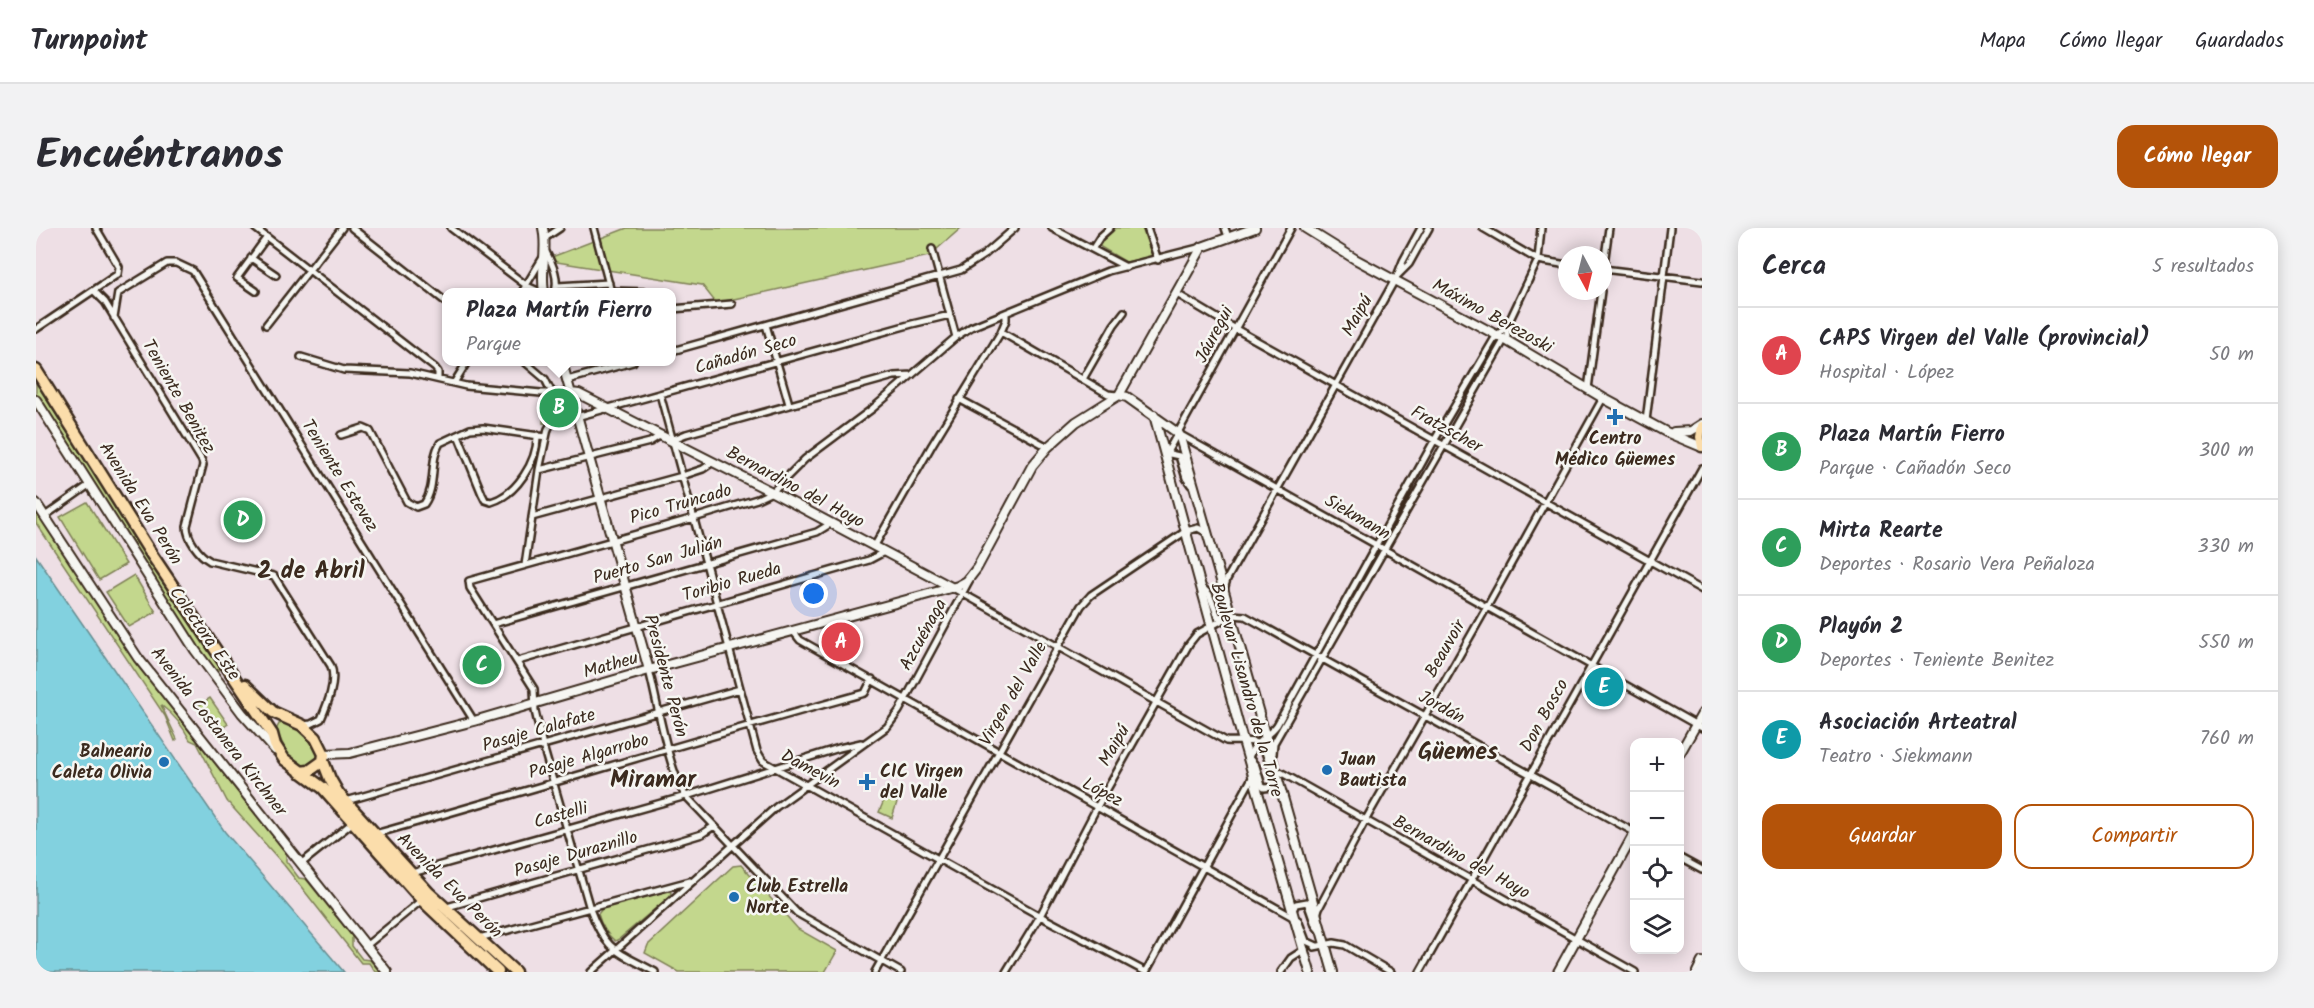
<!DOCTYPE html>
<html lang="es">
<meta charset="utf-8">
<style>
body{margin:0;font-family:Kalam,sans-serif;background:#f2f2f3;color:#2b2b33}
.controls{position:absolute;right:18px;bottom:18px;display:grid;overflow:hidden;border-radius:12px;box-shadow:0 3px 15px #0003}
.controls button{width:54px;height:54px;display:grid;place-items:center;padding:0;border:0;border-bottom:2px solid #e1e1e2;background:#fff;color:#2b2b33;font:30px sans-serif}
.compass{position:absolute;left:1522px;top:18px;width:54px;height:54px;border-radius:50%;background:#fff;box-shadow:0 3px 15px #0003;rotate:173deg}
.you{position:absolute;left:778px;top:366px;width:21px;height:21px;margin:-15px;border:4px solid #fff;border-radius:50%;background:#1a73e8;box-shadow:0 0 0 9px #1a73e833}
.badge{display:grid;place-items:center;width:39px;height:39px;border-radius:50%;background:#b45309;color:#fff;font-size:20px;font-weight:700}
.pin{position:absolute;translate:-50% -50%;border:3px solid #fff;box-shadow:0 2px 6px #0006}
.popup{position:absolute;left:406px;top:60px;width:234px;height:78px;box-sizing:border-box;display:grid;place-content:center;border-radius:12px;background:#fff;filter:drop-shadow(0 2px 4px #0005);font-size:20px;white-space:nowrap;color:#7c7c81}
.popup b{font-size:22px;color:#2b2b33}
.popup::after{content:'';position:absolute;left:50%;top:100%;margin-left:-12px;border:12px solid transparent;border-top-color:#fff}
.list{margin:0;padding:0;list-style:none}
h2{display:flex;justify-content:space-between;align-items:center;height:78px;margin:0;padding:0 24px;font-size:26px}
h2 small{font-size:20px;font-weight:400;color:#7c7c81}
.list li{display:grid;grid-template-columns:39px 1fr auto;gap:18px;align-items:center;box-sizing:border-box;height:96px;padding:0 24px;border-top:2px solid #e1e1e2}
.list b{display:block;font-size:22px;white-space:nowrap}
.list p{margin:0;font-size:20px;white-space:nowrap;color:#7c7c81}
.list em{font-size:20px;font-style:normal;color:#7c7c81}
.actions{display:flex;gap:12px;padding:18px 24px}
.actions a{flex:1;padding:14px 0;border:2px solid #b45309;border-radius:18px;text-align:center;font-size:21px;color:#b45309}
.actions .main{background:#b45309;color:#fff}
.icon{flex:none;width:33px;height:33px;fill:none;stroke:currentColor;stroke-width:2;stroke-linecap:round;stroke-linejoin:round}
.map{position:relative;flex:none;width:1666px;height:744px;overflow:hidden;border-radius:18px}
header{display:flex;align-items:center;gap:36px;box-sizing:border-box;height:84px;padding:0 30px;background:#fff;border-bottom:2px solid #e1e1e2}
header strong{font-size:28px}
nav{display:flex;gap:33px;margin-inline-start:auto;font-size:21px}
.intro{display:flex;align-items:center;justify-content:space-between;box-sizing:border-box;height:144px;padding:0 36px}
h1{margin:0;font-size:42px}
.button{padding:15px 27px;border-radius:18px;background:#b45309;color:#fff;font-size:21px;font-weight:700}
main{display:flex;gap:36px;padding:0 36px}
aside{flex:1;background:#fff;border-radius:18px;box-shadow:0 3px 15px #0003}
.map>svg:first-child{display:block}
.green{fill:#c3d78d;stroke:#7f8056;stroke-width:1.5}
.water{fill:#82d1df;stroke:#668e92;stroke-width:1.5}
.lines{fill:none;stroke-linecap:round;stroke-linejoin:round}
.street-casing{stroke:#3b2a1e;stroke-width:10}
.secondary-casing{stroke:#3b2a1e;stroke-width:12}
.primary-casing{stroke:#3b2a1e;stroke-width:13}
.highway-casing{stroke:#3b2a1e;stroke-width:15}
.street{stroke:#f6f6f2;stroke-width:5}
.secondary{stroke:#f6f6f2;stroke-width:8}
.primary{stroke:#fbddab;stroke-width:8}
.highway{stroke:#fbddab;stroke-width:10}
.poi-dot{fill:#1f6fb2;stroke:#f6f6f2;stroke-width:2}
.labels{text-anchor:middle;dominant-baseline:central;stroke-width:5;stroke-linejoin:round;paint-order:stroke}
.street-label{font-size:18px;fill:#3b2a1e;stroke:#f6f6f2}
.poi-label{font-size:18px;font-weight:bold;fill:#3b2a1e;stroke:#f6f6f2;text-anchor:start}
.district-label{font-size:24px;font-weight:bold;fill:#3b2a1e;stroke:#f6f6f2}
</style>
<header>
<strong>Turnpoint</strong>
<nav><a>Mapa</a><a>Cómo llegar</a><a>Guardados</a></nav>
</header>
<div class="intro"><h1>Encuéntranos</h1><a class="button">Cómo llegar</a></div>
<main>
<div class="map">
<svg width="1666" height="744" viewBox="0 0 1666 744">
<rect width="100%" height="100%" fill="#eedfe5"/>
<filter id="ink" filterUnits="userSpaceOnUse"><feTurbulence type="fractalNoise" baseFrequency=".0167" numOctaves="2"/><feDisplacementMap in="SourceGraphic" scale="12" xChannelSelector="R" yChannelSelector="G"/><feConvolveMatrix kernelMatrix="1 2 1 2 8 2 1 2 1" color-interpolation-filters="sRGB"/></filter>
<g filter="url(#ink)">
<path class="green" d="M591,0H925L893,28L680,75L666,57L508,32Z
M1080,0H1106L1116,28L1090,34L1063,18L1068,9Z
M0,154L117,339L185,437L183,442H179L174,439L0,168Z
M515,169L531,173L543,188L515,196L507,195L509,171Z
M51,274L90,336L63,352L24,289Z
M206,274L222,300L209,309L192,283Z
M0,283L99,434L250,625V633L263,650L270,651L316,708V718L326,731L334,732L344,744H339L333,735H325L248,637L191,573L161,515L154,512C147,498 138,487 125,477L141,511L139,513L129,488L0,295Z
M98,347L120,384L93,399L70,364Z
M174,470L192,496L179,505L160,479Z
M250,494C265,500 282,513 283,530L277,537L264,538L252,527L240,502L243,496Z
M852,563L863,568L856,590L843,584Z
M705,637L762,701L801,723L789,744H643L609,725L612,717L697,638Z
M631,662L635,664L634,668L583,711L579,713C570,706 565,697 562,686L566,681Z"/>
<path class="water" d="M0,328L189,604L308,744H0Z"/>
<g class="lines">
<g class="street-casing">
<path id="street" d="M219,0L399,140L402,144V151
M316,0L410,74
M415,0L491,58L504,64
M558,0L575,64
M1016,0L1090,39
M1111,0L1122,32
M1189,0L1192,9
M1447,0L1502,32L1531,37
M509,10L524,0
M1057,20L1064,9L1074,0
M896,21L920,109
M510,24C517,37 523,50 519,64
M215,30L240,47
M1567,41L1666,53
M1567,43L1573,0
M1362,47L1373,36L1393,0
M521,58L573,55
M58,63L69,74L166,233L167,237L151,298C151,311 163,327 174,333L238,348L295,438C301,454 291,477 285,491L275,496L267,497
M220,63L201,50L231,9
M575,63L612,64
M486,64L506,31
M1141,66L1198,100L1666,362
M636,81L696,76
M78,90L82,65L131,35H140L157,43L438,493
M230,97L306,0
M730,97L753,176
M0,101L82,46L83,39L60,0
M965,104L1072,166L1081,167
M636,123L925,42L948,27L979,0
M265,129L308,142L374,145L430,158L505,165H535
M489,134L509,151L516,165
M1047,151L1078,97L1088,84
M531,152L597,134
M418,155L431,134
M1552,161L1565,63
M624,166L721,523L727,533L1004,688L1110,744
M923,171L1012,219
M1610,193L1634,0
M1143,206L1666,500
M305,207L327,200L334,203L371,274L380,279L388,276C401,258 393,233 404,215L434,201L447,200L510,209
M422,207L446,266L449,272L455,274C480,267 502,233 501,207
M635,212L650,206L858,148L876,147
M1131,227L1134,226L1143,228L1150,250L1155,257
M1129,228L1255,0
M503,242L614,214L625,207
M9,288L53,257
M496,289L646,248L667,241L677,234
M838,319L896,217L965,104L970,92V85
M489,337L503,242L512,201L515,196L876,96L914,87
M1166,359L1173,366L1182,389L1196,387L1209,388L1598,604
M917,360L1190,513C1203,515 1223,508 1229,524C1232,532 1232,536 1239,541L1599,744
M1188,362L1191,351L1361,48L1367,33L1385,0
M457,396L781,304L794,296
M757,403L764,412L1262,692L1270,713L1281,718
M482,433L833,332L848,324
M613,442C621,472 633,546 650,568L761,685L865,744
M1237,526L1238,515L1471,107V98L1502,32L1505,0
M1242,552L1237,559L1228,560L1226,558L1220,538L1213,530C1217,514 1232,509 1241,497L1398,213L1460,108L1471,98
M310,573L704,461
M339,606C503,560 665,510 829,465L836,451
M1644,630L1666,642
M266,635L316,595
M376,645L650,568L803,520L825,515
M411,679L643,613L666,606L678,598
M1257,682L1260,676L1271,674L1279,697L1285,704
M1281,687L1283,680L1329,593L1451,379L1567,170
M443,710L654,653
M331,717L387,671
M1278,719L1298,715L1309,717L1355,744
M555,744L740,579L851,499L863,483L933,353
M619,744C581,723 570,724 554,681L507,518L499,483L498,461L434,360L433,353L658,290L721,271L736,264L769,231L836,181L920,109L935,99L1072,43L1166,19
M839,744L1045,378L1055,367L1150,303L1162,300L1171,305
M970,744L1004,688L1061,579L1153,416L1161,406L1192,389
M1110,744L1217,548
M1245,744L1255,730L1269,721
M1384,744L1666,240"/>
</g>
<g class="secondary-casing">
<path id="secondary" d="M507,0C512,23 504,41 508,64
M1269,0L1319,31L1468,111L1567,170L1630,204L1666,219
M526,134L613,442
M535,165L543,166L736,264L917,360
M1083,167L1091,169L1143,206L1297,744
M0,172L159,422L206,485L239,522
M1118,187L1207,513L1274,744
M1638,204L1655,203L1666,196
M0,275L102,430L351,744
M1644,525L1666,486
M288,526L314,525L438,493L613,442L922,358L931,353L941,340L996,238L1012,219L1040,194L1083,167L1166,19L1219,0
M1522,744L1598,606
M1661,744L1666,734"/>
</g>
<g class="primary-casing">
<path id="primary" d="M1666,198L1664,209L1666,219"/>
</g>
<g class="highway-casing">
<path id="highway" d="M0,142L116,327L236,506L239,517L248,531L287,560L386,672L462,744
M209,457L237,484L266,497L280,510L288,526L287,533L294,551L302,565L393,665L479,744
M264,544L273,543L287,533"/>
</g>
<use href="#street" class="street"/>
<use href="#secondary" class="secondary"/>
<use href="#primary" class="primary"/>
<use href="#highway" class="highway"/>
</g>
</g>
<g class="poi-dot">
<path d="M1576 180h6v6h6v6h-6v6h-6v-6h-6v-6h6z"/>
<circle cx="128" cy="534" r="6"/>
<circle cx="1291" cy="542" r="6"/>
<path d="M828 545h6v6h6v6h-6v6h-6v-6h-6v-6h6z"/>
<circle cx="698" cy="669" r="6"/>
</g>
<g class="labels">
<g class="street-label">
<text transform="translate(1322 88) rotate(-61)">Maipú</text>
<text transform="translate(1456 89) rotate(29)">Máximo Berezoski</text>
<text transform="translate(1179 107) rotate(-62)">Jáuregui</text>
<text transform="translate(710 127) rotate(-16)">Cañadón Seco</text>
<text transform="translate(142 169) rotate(60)">Teniente Benitez</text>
<text transform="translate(1410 202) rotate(29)">Fratzscher</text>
<text transform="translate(303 248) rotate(58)">Teniente Estevez</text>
<text transform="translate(759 260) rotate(28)">Bernardino del Hoyo</text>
<text transform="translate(104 276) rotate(58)">Avenida Eva Perón</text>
<text transform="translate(645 277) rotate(-16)">Pico Truncado</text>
<text transform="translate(1321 290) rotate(30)">Siekmann</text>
<text transform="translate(622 333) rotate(-16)">Puerto San Julián</text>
<text transform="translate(696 355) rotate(-16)">Toribio Rueda</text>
<text transform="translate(168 406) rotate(55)">Colectora Este</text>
<text transform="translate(888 407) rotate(-61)">Azcuénaga</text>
<text transform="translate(1410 421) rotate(-60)">Beauvoir</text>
<text transform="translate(575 438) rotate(-16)">Matheu</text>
<text transform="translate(629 448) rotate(75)">Presidente Perón</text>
<text transform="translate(1210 462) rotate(74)">Boulevar Lisandro de la Torre</text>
<text transform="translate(978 466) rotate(-60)">Virgen del Valle</text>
<text transform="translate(1405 480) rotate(29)">Jordán</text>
<text transform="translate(1509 488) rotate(-61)">Don Bosco</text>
<text transform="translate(503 503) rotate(-16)">Pasaje Calafate</text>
<text transform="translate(182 504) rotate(52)">Avenida Costanera Kirchner</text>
<text transform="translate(1079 518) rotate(-60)">Maipú</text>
<text transform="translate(553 529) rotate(-16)">Pasaje Algarrobo</text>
<text transform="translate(774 542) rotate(28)">Damevin</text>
<text transform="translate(1066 565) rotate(28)">López</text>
<text transform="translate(525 588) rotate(-16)">Castelli</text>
<text transform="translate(540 627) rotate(-16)">Pasaje Duraznillo</text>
<text transform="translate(1425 630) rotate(29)">Bernardino del Hoyo</text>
<text transform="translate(413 658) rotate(45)">Avenida Eva Perón</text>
</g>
<g class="poi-label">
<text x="1579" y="211" text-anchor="middle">Centro<tspan x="1579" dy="21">Médico Güemes</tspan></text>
<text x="116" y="524" text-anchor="end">Balneario<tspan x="116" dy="21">Caleta Olivia</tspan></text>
<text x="1303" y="532">Juan<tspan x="1303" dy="21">Bautista</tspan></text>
<text x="844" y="544">CIC Virgen<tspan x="844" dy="21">del Valle</tspan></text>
<text x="710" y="659">Club Estrella<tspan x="710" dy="21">Norte</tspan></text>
</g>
<g class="district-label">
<text x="275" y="343">2 de Abril</text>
<text x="1422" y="524">Güemes</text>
<text x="617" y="552">Miramar</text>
</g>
</g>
</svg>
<div class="controls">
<button>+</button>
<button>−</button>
<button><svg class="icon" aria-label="locate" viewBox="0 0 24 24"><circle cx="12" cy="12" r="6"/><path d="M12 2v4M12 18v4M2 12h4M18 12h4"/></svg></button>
<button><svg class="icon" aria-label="layers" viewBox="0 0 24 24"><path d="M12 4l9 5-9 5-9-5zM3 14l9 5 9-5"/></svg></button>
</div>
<svg class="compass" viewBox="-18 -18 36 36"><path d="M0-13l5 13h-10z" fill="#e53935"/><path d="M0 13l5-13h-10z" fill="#7c7c81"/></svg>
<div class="you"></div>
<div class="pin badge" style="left:805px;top:414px;background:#e0444e">A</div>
<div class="pin badge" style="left:523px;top:180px;background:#2e9e5b">B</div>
<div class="popup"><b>Plaza Martín Fierro</b>Parque</div>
<div class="pin badge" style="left:446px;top:437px;background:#2e9e5b">C</div>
<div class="pin badge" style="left:207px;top:292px;background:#2e9e5b">D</div>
<div class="pin badge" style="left:1568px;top:459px;background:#0f9aa8">E</div>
</div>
<aside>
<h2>Cerca<small>5 resultados</small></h2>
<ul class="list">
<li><span class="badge" style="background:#e0444e">A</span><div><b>CAPS Virgen del Valle (provincial)</b><p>Hospital · López</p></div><em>50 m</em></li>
<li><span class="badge" style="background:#2e9e5b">B</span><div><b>Plaza Martín Fierro</b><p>Parque · Cañadón Seco</p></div><em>300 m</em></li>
<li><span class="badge" style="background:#2e9e5b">C</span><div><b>Mirta Rearte</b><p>Deportes · Rosario Vera Peñaloza</p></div><em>330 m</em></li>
<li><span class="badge" style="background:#2e9e5b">D</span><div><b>Playón 2</b><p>Deportes · Teniente Benitez</p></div><em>550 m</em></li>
<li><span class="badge" style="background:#0f9aa8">E</span><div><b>Asociación Arteatral</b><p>Teatro · Siekmann</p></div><em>760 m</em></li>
</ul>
<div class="actions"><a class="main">Guardar</a><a>Compartir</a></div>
</aside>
</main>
